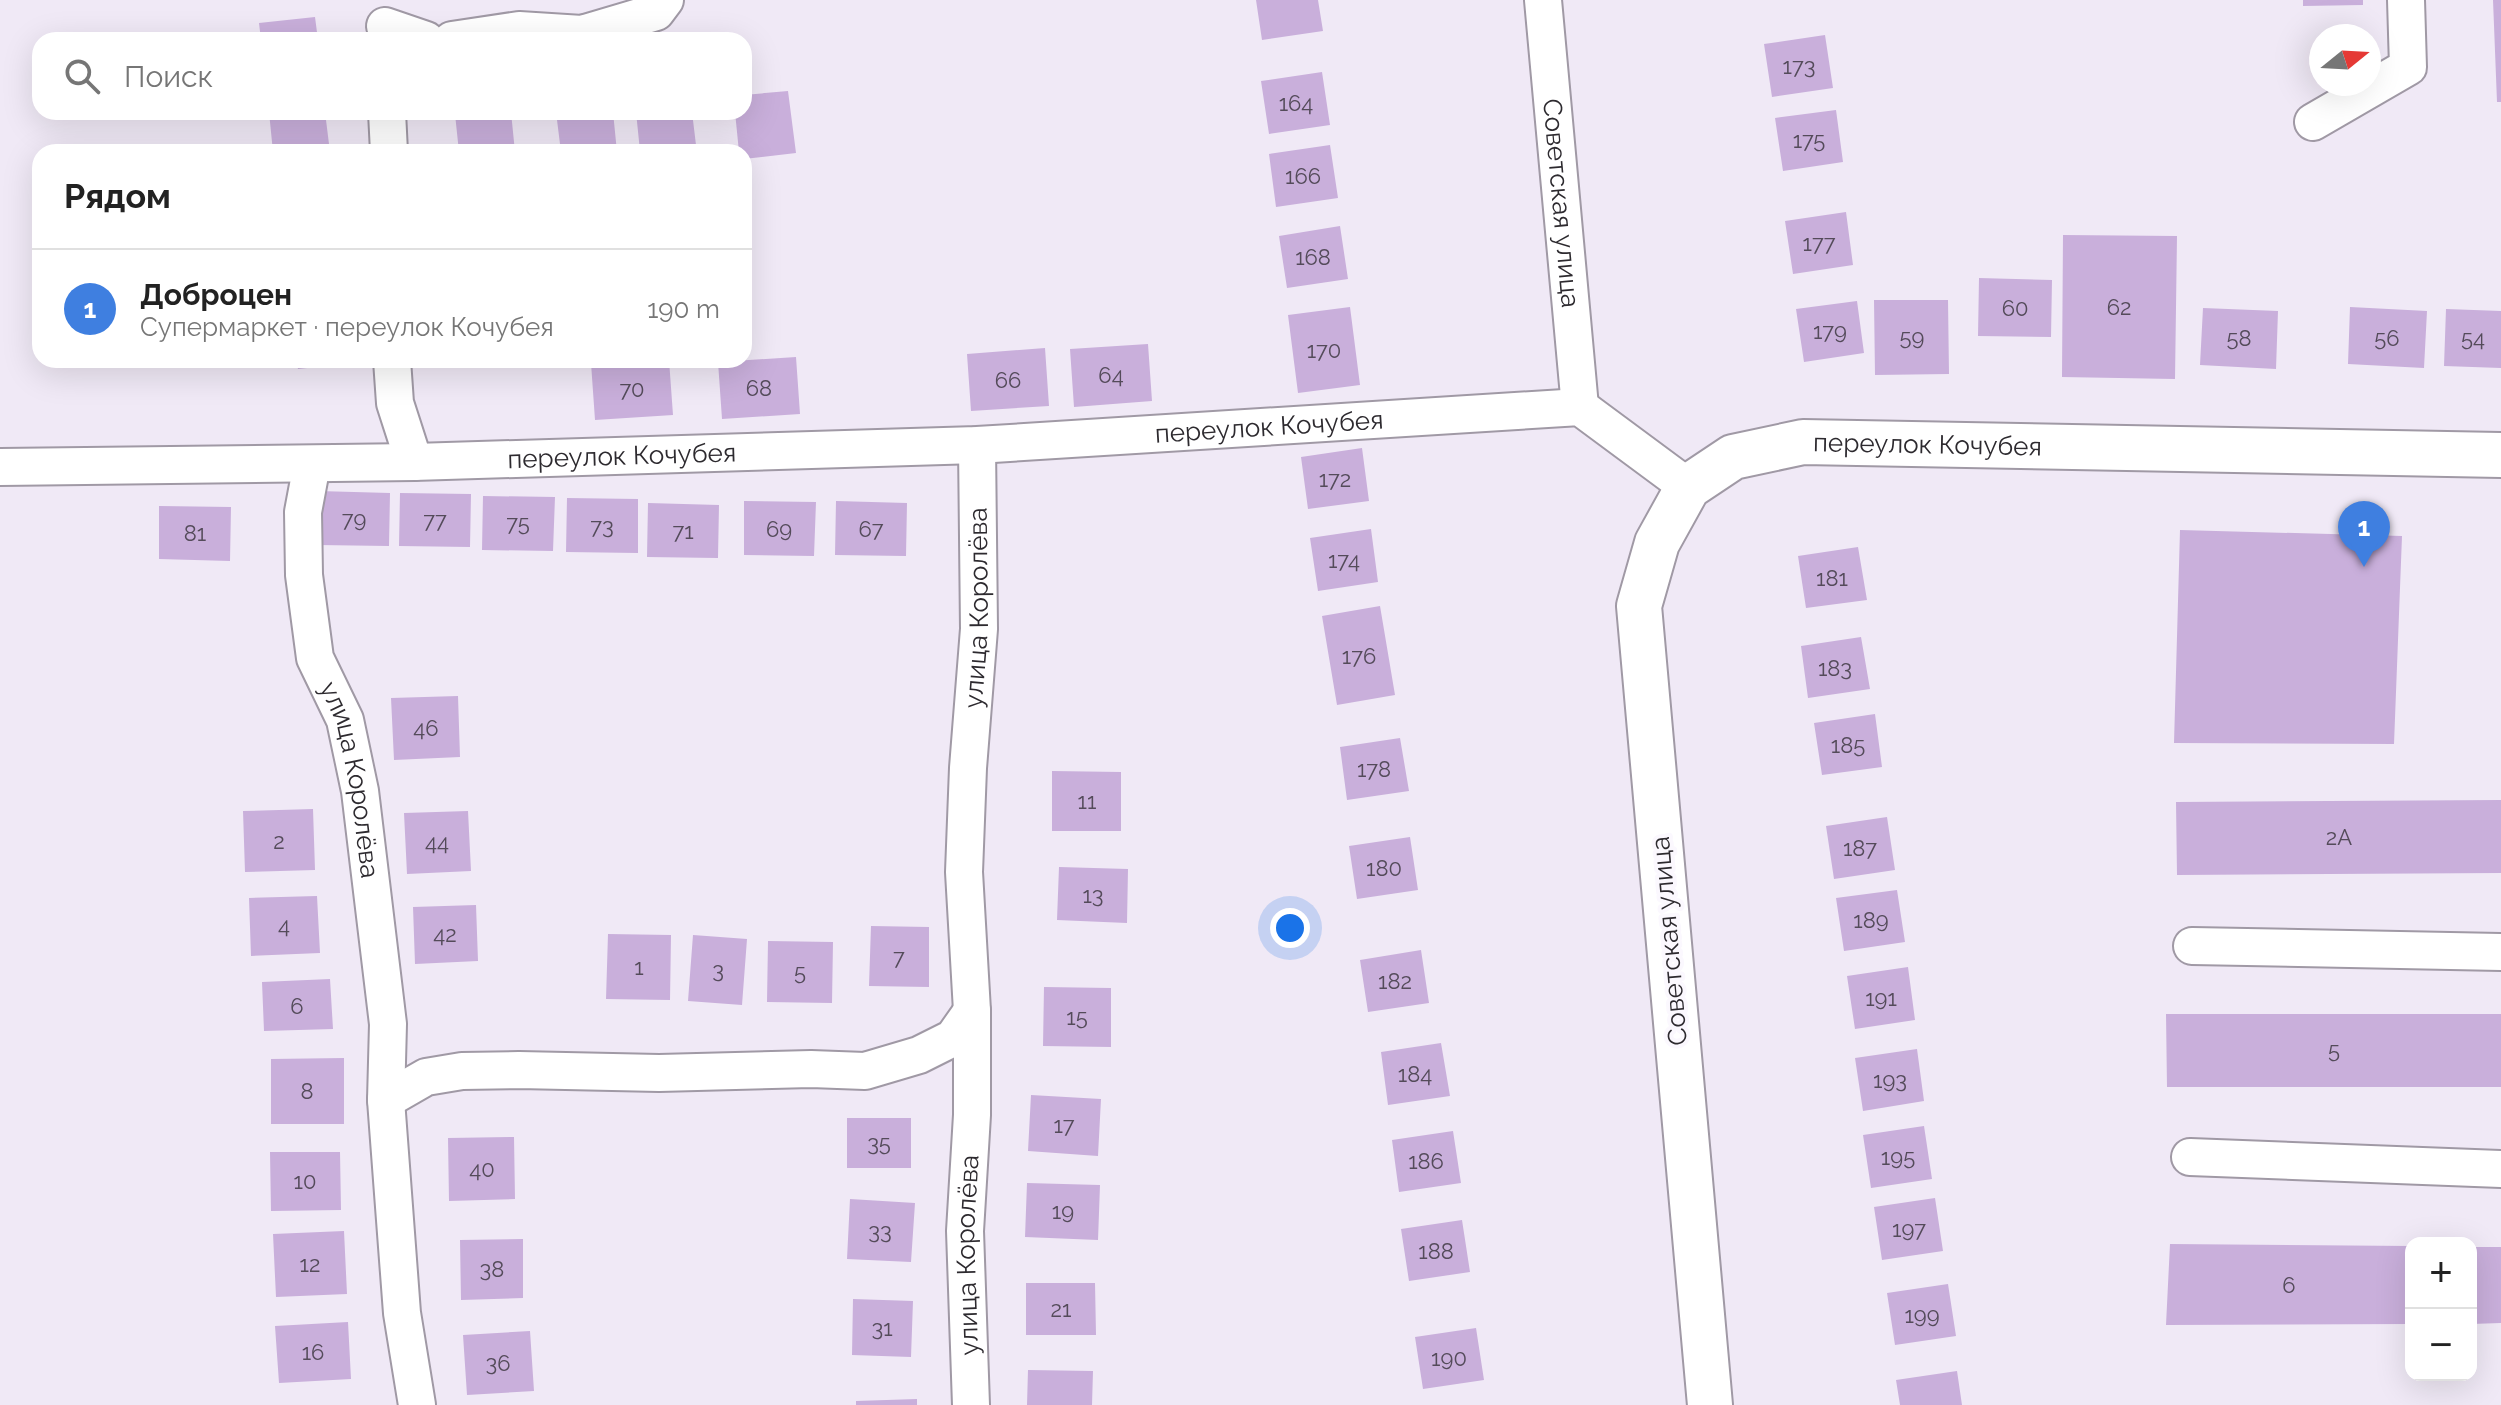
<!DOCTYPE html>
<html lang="ru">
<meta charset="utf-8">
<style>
body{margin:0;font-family:Raleway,sans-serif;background:#f2f2f2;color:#222}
.controls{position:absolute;right:24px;bottom:24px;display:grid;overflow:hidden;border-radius:16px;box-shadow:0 8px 32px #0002}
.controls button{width:72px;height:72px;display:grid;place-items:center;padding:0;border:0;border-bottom:2px solid #e0e0e0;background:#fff;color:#222;font:40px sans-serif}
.compass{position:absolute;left:2309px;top:24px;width:72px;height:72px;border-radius:50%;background:#fff;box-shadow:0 8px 32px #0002;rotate:72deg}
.you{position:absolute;left:1290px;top:928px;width:28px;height:28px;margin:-20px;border:6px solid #fff;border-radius:50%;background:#1a73e8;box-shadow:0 0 0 12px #1a73e833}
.badge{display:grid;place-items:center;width:52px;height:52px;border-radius:50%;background:#3d847e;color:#fff;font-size:26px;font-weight:700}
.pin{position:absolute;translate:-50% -66px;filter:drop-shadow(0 2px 4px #0008)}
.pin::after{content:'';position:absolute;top:42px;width:28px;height:24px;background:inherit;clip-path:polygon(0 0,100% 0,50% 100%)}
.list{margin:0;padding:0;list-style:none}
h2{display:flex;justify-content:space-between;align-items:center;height:104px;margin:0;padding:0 32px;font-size:34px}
h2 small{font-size:26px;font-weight:400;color:#767676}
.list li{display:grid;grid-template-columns:52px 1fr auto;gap:24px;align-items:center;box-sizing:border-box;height:120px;padding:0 32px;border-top:2px solid #e0e0e0}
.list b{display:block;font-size:30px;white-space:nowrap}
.list p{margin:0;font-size:26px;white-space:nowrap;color:#767676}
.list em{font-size:26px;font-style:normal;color:#767676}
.icon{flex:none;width:44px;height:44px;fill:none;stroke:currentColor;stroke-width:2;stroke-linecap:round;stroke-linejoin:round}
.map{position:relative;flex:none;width:2501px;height:1405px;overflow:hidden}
.search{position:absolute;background:#fff;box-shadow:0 8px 32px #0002;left:32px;top:32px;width:720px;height:88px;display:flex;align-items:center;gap:20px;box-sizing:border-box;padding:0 28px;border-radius:24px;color:#767676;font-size:30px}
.panel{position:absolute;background:#fff;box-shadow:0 8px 32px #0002;left:32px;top:144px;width:720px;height:224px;border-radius:24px}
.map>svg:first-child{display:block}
.building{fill:#c9afdb}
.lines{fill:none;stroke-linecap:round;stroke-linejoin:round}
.street-casing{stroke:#a099a5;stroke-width:40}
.secondary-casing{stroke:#a099a5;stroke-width:48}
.street{stroke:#fff;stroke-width:36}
.secondary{stroke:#fff;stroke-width:44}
.labels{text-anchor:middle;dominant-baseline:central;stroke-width:8;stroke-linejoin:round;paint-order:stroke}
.number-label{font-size:22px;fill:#544b5a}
.street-label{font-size:26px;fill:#2d2a2f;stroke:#fbf8fe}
</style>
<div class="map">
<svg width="2501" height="1405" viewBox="0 0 2501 1405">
<rect width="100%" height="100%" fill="#f0e9f6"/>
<path class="building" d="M1256,0H1318L1323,31L1262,40Z
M2303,0H2363V5L2303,6Z
M2493,0H2501V102H2497Z
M315,17L318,40H261L259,23Z
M1825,35L1833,88L1772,97L1764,44Z
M1322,72L1330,125L1269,134L1261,81Z
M788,91L796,153L744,159V152H739L735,112H744V95Z
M1836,110L1843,162L1783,171L1775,118Z
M269,112H325L330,152H273Z
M469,112H511L515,152H459L455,114Z
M556,112H613L617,152H561Z
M636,112H692L696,145L640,151Z
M1330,145L1338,198L1276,207L1269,154Z
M1846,212L1853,265L1793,274L1785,221Z
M1340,226L1348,279L1287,288L1279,236Z
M2063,235L2177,236L2175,379L2062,377Z
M1979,278L2052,280L2051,337L1978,336Z
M1874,300H1948L1949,374L1875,375Z
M1857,301L1864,353L1804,362L1796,309Z
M1350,307L1360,385L1298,393L1288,315Z
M2350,307L2427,311L2424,368L2348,364Z
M2203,308L2278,311L2276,369L2200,365Z
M2446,309L2501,311V368L2444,366Z
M1148,344L1152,401L1074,407L1070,349Z
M1045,348L1049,406L971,411L967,354Z
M796,357L800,414L722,419L718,362Z
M296,360H353V363L298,369Z
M629,360H669L673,415L595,420L591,363Z
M1362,448L1369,501L1308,509L1301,457Z
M318,491L390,493L389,546L318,545Z
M400,493L471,494L470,547L399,546Z
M483,496L555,497L553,551L482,550Z
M567,498L638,499V553L566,552Z
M744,501L816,502L814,556L744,555Z
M836,501L907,503L906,556L835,555Z
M648,503L719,505L718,558L647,557Z
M159,506L231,507L230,561L159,559Z
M1371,529L1378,582L1318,591L1310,538Z
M2180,530L2402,536L2394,744L2174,743Z
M1858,547L1867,600L1806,608L1798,556Z
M1380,606L1395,695L1337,705L1322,616Z
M1861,637L1870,689L1808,698L1801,646Z
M458,696L460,757L394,760L391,698Z
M1875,714L1882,767L1822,775L1814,723Z
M1400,738L1409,791L1347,800L1340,747Z
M1052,771L1121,772V831H1052Z
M2501,800V873L2177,875L2176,802Z
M313,809L315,870L245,872L243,811Z
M468,811L471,871L407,874L404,813Z
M1887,817L1895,870L1834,879L1826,826Z
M1410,837L1418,890L1357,899L1349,846Z
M1059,867L1128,869L1127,923L1057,920Z
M1897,890L1905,942L1844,951L1836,898Z
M317,896L320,953L251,956L249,898Z
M476,905L478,961L415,964L413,907Z
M871,926L929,927V987L869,986Z
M608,934L671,935L670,1000L606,999Z
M693,935L747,939L742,1005L688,1001Z
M768,941L833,942L832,1003L767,1002Z
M1421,950L1429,1003L1368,1012L1360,960Z
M1908,967L1915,1020L1855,1029L1847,976Z
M330,979L333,1029L264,1031L262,982Z
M1044,987L1111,988V1047L1043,1046Z
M2166,1014H2501V1087H2167Z
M1441,1043L1450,1096L1388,1105L1381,1052Z
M1917,1049L1924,1101L1863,1111L1855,1058Z
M344,1058V1124H271V1059Z
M1031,1095L1101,1099L1098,1156L1028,1151Z
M847,1118H911V1168H847Z
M1924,1126L1932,1179L1871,1188L1863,1135Z
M1453,1131L1461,1183L1399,1192L1392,1140Z
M514,1137L515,1199L449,1201L448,1138Z
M270,1152H340L341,1210L271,1211Z
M1027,1183L1100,1185L1098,1240L1025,1237Z
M1935,1198L1943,1251L1882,1260L1874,1207Z
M850,1199L915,1203L911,1262L847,1259Z
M1462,1220L1470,1272L1409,1281L1401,1229Z
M344,1231L347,1294L276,1297L273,1234Z
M523,1239V1298L461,1300L460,1240Z
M2170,1244L2411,1246V1324L2166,1325Z
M2471,1247H2501V1323L2471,1324Z
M1026,1283H1095L1096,1335H1026Z
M1948,1284L1956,1336L1895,1345L1887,1293Z
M853,1299L913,1301L911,1357L852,1355Z
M348,1322L351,1379L279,1383L275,1326Z
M1476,1328L1484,1380L1423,1389L1415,1337Z
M530,1331L534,1391L467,1395L463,1335Z
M1028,1370L1093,1371L1092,1405H1027Z
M1957,1371L1962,1405H1900L1896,1380Z
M917,1399V1405H856V1401Z"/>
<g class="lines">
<g class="street-casing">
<g id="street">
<path id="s1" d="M1543,0L1580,407"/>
<path d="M385,26L426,40"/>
<path d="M452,40L519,30L582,34L656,12L665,0"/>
<path d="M387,112L389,152"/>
<path d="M2313,122L2408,67L2406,0"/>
<path d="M392,360L395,403L414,462"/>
<path id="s2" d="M312,464L303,512L304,575L315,658L345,720L360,791L388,1024L386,1100L402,1313L417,1405"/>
<path id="s3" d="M0,467L414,462L977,445L1580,407L1688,487"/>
<path d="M2192,946L2501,952"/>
<path d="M386,1100L426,1077L462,1071L519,1070L659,1073L811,1069L865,1071L919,1055L953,1038L972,1011"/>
<path d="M2190,1157L2501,1169"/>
<path id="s4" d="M971,1405L965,1231L972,1115V1011L964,872L968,768L979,629L977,445"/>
</g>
</g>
<g class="secondary-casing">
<g id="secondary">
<path id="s5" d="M1710,1405L1639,606L1657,543L1688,487L1733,457L1803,442L2501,455"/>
</g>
</g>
<use href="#street" class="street"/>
<use href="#secondary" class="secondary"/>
</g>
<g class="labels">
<g class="number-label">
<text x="1799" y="66">173</text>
<text x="1296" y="103">164</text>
<text x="1809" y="140">175</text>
<text x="1303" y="176">166</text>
<text x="1819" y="243">177</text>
<text x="1313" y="257">168</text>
<text x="2119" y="307">62</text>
<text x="2015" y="308">60</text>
<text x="1830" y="331">179</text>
<text x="1912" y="337">59</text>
<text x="2239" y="338">58</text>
<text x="2387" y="338">56</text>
<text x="2473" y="338">54</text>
<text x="1324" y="350">170</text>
<text x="1111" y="375">64</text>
<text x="1008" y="380">66</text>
<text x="759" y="388">68</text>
<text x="632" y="389">70</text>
<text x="1335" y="479">172</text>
<text x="354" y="519">79</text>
<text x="435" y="520">77</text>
<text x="518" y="523">75</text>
<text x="602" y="526">73</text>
<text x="779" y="529">69</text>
<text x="871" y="529">67</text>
<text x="683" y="531">71</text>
<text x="195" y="533">81</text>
<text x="1344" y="560">174</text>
<text x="1832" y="578">181</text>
<text x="1359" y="656">176</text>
<text x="1835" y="668">183</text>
<text x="426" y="728">46</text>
<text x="1848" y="745">185</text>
<text x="1374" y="769">178</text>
<text x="1087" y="801">11</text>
<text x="2339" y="837">2А</text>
<text x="279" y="841">2</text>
<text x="437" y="842">44</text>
<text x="1860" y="848">187</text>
<text x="1384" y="868">180</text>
<text x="1093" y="895">13</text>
<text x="1871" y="920">189</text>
<text x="284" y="925">4</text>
<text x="445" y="934">42</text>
<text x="899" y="957">7</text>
<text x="639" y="967">1</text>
<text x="718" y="970">3</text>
<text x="800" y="972">5</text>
<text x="1395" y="981">182</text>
<text x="1881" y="998">191</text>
<text x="297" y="1006">6</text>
<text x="1077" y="1017">15</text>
<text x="2334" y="1050">5</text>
<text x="1415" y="1074">184</text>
<text x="1890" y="1080">193</text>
<text x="307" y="1091">8</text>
<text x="1064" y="1125">17</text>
<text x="879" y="1143">35</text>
<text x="1898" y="1157">195</text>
<text x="1426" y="1161">186</text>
<text x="482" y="1169">40</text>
<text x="305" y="1181">10</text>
<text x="1063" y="1211">19</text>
<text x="1909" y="1229">197</text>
<text x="880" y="1231">33</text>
<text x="1436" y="1251">188</text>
<text x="310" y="1264">12</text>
<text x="492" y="1269">38</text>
<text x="2289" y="1285">6</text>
<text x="1061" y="1309">21</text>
<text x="1922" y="1315">199</text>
<text x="882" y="1328">31</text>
<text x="313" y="1352">16</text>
<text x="1449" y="1358">190</text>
<text x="498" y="1363">36</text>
</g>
<g class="street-label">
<text stroke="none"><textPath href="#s1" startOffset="204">Советская улица</textPath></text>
<text stroke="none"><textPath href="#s3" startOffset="1270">переулок Кочубея</textPath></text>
<text stroke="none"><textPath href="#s5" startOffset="1182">переулок Кочубея</textPath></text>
<text stroke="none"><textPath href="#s3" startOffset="622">переулок Кочубея</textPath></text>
<text stroke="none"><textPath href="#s4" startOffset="798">улица Королёва</textPath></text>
<text stroke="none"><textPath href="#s2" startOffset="324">улица Королёва</textPath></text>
<text transform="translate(1669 941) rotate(-95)">Советская улица</text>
<text stroke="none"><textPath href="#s4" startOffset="150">улица Королёва</textPath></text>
</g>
</g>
</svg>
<div class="controls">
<button>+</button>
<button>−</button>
</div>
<svg class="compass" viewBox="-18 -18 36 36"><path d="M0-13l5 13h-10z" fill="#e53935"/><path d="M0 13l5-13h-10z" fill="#767676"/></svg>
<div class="you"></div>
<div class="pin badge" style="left:2364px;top:567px;background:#3f7fe0">1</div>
<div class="search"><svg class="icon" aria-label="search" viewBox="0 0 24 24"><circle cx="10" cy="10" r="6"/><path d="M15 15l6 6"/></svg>Поиск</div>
<section class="panel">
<h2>Рядом<small></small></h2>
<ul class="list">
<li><span class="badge" style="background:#3f7fe0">1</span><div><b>Доброцен</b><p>Супермаркет · переулок Кочубея</p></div><em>190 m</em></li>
</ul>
</section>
</div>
